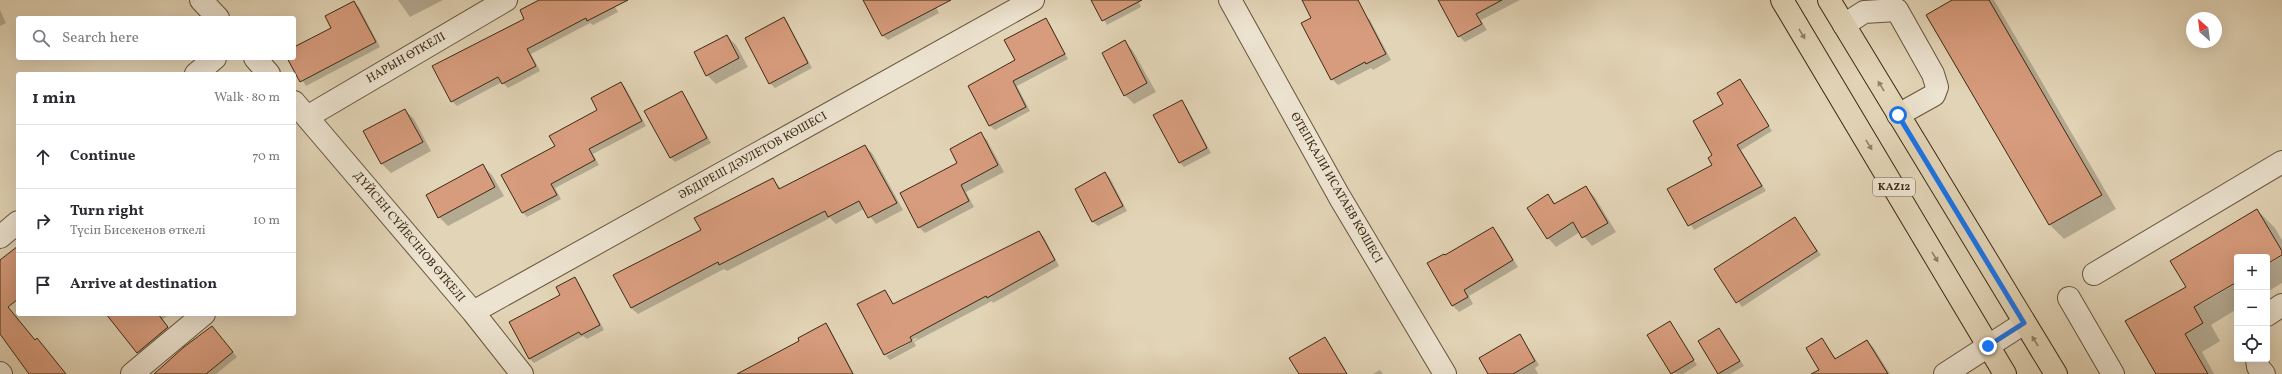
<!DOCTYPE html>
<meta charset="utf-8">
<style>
body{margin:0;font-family:Vollkorn,serif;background:#f7f7f7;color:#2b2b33}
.controls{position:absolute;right:12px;bottom:12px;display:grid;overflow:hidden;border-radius:4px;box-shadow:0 4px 16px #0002}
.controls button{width:36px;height:36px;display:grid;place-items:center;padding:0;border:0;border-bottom:1px solid #e1e1e2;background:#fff;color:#2b2b33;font:20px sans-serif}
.compass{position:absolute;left:2186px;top:12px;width:36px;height:36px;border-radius:50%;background:#fff;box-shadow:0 4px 16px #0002;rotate:332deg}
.stop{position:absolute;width:12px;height:12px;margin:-9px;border:3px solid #1a73e8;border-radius:50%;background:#fff}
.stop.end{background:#1a73e8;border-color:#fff;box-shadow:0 1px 4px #0008}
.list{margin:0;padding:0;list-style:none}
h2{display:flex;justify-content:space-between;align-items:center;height:52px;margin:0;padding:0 16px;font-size:17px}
h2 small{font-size:13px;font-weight:400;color:#7c7c81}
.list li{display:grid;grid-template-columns:26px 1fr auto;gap:12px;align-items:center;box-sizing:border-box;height:64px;padding:0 16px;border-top:1px solid #e1e1e2}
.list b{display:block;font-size:15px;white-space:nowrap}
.list p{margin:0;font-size:13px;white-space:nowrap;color:#7c7c81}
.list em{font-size:13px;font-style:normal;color:#7c7c81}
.icon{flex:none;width:22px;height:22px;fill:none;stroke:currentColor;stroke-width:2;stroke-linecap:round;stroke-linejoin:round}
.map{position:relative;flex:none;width:2282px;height:374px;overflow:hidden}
.search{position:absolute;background:#fff;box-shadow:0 4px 16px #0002;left:16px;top:16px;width:280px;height:44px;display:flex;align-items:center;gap:10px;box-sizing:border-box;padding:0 14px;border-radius:4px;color:#7c7c81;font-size:15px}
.panel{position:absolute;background:#fff;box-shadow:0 4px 16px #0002;left:16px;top:72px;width:280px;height:244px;border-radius:4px}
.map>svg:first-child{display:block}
.shadow{fill:#0003}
.building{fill:#d79c7d;stroke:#3c2a14}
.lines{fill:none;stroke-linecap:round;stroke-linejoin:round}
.minor-casing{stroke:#66543c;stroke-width:24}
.major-casing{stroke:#3c2a14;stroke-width:24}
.minor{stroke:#ece3d0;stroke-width:22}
.major{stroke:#e2d4b6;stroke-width:22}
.oneway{fill:#8f7f65}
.route{stroke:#1a73e8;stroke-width:5}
.labels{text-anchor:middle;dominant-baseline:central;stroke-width:3;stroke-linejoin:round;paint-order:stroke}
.shield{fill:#ece3d0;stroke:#71624c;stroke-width:1}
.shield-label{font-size:11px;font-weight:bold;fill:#3c2a14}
.street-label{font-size:12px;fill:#3c2a14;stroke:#ece3d0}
</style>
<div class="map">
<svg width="2282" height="374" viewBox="0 0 2282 374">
<rect width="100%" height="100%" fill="#e2d4b6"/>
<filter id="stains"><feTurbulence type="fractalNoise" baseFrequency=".005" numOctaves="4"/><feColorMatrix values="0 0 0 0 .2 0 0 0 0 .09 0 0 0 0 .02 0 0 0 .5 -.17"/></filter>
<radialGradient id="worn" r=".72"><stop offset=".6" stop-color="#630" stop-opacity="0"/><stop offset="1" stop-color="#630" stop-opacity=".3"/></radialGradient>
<path class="shadow" d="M398,0H443L410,17Z
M541,0H611L618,12L593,25L590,23L531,54L540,71L508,88L502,82L457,106L452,101Z
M864,0H932L939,13L888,40L883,36Z
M1092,0H1138L1141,7L1107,25Z
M1303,0H1346L1370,20L1391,60L1373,70L1371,68L1338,85L1332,79L1313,18Z
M1439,0H1520L1481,20L1487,30L1465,42L1459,36Z
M1954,0H1994L2116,209L2064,239L2050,225L1928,15Z
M354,2L359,7L380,47L306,86L289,58H294V49L333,28Z
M0,10L6,23L0,26Z
M784,18L788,23L812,68L775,88L770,83Z
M1045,19L1050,24L1068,59L1017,86L1030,111L995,130L990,126L969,86L1016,61Z
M727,36L736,45L748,67L716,84L707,75Z
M1125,42L1133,51L1156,92L1134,104L1125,95Z
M1740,80L1772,131L1741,150L1766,191L1694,230L1669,190L1713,165L1725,104Z
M621,83L625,87L646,126L593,154L599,165L555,188L561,199L527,217L523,213L503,175L556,147L599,111Z
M682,92L686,97L711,143L675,162L670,157Z
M1181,102L1186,106L1211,153L1184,167L1180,163Z
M405,110L414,119L431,151L391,173L382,164L365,131Z
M980,134L987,140L1004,172L966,192L974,207L925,233L919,227L959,163Z
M865,146L872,153L903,210L876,224L864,209L836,224L830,218L727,271L724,269L638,314L631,308L702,230L773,179L781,189Z
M483,166L492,175L504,196L448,226L439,217Z
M1105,174L1110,178L1127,211L1098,226L1093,222L1076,189Z
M1585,187L1594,196L1616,232L1592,246L1580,232L1556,247L1548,238V196L1556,204Z
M2257,210L2275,228L2282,240V254L2267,263V257H2237V280L2201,301V304L2237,283V309L2211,325L2220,341L2202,352L2214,374H2157L2187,287Z
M1795,218L1821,255L1742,307L1715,269Z
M1493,228L1499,235L1518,267L1469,296L1473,304L1459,312L1453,306L1429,263L1445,256Z
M1039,232L1044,237L1059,266L993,303L992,301L914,342L916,346L890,360L886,356L917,339L916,338L886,355L859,305L885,291L894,305Z
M2282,256V283L2267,292V265Z
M574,278L579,283L604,330L587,339L583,336L534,363L529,358L561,295Z
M107,314H169L162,320L172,332L143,357Z
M1669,323L1697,365L1683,374L1672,373Z
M826,324L830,329L854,374H740L800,341Z
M212,327L237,357L216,374H155Z
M1719,329L1744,366L1730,374H1720L1699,342Z
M1520,335L1539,365L1535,368L1538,374H1490Z
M1325,338L1345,369L1336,374H1300Z
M1822,340L1837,360L1867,341L1873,347L1890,374H1822Z
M1380,370L1383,374H1373Z"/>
<path class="building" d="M539,0H628L587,21L586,18L527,49L536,66L502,84L498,77L451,102L432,66L524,19L520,10Z
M863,0H951L882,36Z
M1091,0H1142L1102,21Z
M1302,0H1358L1386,54L1366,64L1365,62L1331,80L1301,23L1311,18Z
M1438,0H1502L1476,14L1482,24L1458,37Z
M1952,0H1989L2102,195L2049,225L1926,15Z
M354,1L376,42L300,82L287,58H294V47L331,28L325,16Z
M784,17L808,63L769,84L745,38Z
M1046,18L1065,54L1013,81L1026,107L989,126L968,86L1015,60L1004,40Z
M727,35L739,58L706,76L694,52Z
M1125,40L1147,83L1124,96L1102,53Z
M1740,79L1769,126L1737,145L1762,186L1688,226L1667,189L1712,165L1708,158L1712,155L1693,121L1723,104L1717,93Z
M621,82L642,121L589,149L595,160L551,184L557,195L522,213L501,175L555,146L549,136L597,110L591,98Z
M682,91L707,138L670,158L644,111Z
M1182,100L1207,148L1179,163L1153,115Z
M405,109L423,142L381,164L363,131Z
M981,132L998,165L961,185L969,201L918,228L900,193L957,163L950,149Z
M865,145L897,203L868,218L859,201L828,217L825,211L719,265L718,262L631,308L613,275L701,230L694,218L718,206L773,178L779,189Z
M483,164L495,187L438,218L426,195Z
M1105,172L1123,206L1092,222L1075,189Z
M1586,186L1608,223L1582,238L1573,222L1547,239L1527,208L1548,194L1554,204Z
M2257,209L2282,251V255L2267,264V257H2237V282L2194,307L2203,323L2185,334L2208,374H2156L2125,321L2186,287L2170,261Z
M1795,217L1817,251L1736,303L1714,269Z
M1493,227L1513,260L1464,290L1468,297L1452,306L1427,263L1444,254L1445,255Z
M1039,231L1055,260L987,298L986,296L910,337L912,341L884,355L857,304L885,290L893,304Z
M18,246V299L8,307L35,340L37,338L66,374H29L0,334V260Z
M575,277L600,325L581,335L579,332L529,359L509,322L560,295L556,287Z
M106,314H158L168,327L137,353Z
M1670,321L1694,360L1671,374L1647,335Z
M826,323L853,374H737L799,341L798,338Z
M212,326L233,352L206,374H154L184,347Z
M1719,328L1740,361L1718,374L1698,341Z
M1520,334L1535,361L1513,374H1488L1479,358Z
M1325,337L1347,374H1299L1289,358Z
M1822,338L1835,359L1867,340L1888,374H1811L1819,370L1806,348Z"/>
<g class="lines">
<g class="minor-casing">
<path id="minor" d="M201,0L218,18
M1230,0L1339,196L1445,374
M1844,25L1864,12L1897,10L1933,74L1937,87L1934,95L1898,115
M255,58L269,74
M196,74L215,58
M294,102L473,312L522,374
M307,117L506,0
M0,237L18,222
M2094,274L2282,162
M2069,298L2113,374
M473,312L1033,0
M2267,315L2282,305
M2257,359L2258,367L2264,374
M0,373L1,374
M132,374L204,314
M1945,374L2024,323"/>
</g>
<g class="major-casing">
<path id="major" d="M1782,0L2005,374
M1829,0L2056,374"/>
</g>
<use href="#minor" class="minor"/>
<use href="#major" class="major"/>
</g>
<defs><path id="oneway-solid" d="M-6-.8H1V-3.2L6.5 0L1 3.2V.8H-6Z"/></defs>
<g class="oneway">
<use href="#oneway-solid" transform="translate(1802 34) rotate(59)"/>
<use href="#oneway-solid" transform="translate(1881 86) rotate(-121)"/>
<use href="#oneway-solid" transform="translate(1869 145) rotate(59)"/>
<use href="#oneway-solid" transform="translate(1935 257) rotate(59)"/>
<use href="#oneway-solid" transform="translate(2035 341) rotate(-122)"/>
</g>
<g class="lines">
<path class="route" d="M1898,115L2024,323L1988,346"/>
</g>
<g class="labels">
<rect class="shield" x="1873" y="178" width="42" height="18" rx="3"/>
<g class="shield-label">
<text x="1894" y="187">KAZ12</text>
</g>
<g class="street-label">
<text transform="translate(406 58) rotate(-30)">НАРЫН ӨТКЕЛІ</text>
<text transform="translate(753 156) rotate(-29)">ӘБДІРЕШ ДӘУЛЕТОВ КӨШЕСІ</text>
<text transform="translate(1336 188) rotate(60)">ӨТЕПҚАЛИ ИСАТАЕВ КӨШЕСІ</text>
<text transform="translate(409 237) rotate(50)">ДҮЙСЕН СҮЙЕСІНОВ ӨТКЕЛІ</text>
</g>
</g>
<rect width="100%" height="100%" filter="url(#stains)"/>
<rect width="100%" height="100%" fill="url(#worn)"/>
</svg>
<div class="controls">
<button>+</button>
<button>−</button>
<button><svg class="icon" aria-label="locate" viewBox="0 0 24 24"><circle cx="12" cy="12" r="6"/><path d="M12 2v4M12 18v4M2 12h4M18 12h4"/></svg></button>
</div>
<svg class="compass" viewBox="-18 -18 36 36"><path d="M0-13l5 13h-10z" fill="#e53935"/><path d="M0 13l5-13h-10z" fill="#7c7c81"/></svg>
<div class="stop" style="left:1898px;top:115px"></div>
<div class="stop end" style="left:1988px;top:346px"></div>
<div class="search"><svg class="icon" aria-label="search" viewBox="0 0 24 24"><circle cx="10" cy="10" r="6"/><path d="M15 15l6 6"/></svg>Search here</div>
<section class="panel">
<h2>1 min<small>Walk · 80 m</small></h2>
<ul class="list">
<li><svg class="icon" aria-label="ahead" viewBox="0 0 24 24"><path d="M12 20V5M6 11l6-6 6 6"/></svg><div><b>Continue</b></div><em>70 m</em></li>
<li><svg class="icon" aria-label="right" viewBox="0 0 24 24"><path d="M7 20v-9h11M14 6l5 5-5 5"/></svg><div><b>Turn right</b><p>Түсіп Бисекенов өткелі</p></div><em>10 m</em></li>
<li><svg class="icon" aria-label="arrive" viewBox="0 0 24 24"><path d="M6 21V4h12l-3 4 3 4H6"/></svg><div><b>Arrive at destination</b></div></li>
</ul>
</section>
</div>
